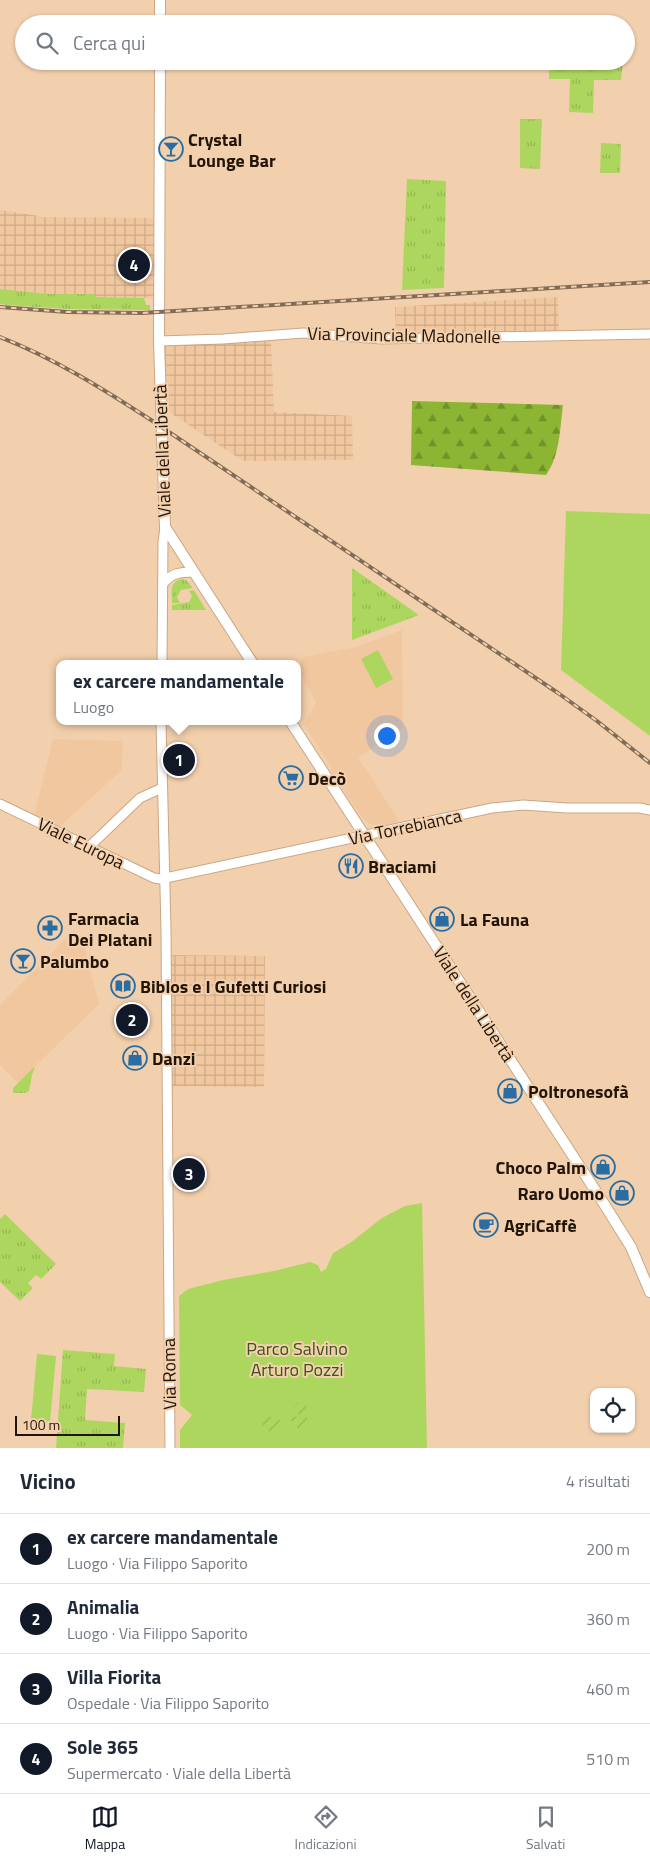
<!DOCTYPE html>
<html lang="it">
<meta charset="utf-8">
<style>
body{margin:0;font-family:"Titillium Web",sans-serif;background:#f2f2f3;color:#1f2937}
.controls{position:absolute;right:15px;bottom:15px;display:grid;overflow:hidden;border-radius:10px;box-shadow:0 1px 4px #0004}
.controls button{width:45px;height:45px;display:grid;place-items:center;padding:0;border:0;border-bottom:1px solid #e0e1e3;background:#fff;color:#1f2937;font:25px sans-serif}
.scale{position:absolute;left:15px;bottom:12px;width:105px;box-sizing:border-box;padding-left:5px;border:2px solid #221508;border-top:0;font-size:14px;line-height:18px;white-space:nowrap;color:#221508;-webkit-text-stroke:4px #f3d0ad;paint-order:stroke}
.you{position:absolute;left:386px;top:735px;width:18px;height:18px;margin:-12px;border:4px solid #fff;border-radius:50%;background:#1a73e8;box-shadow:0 0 0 8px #1a73e833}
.badge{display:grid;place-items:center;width:32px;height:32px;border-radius:50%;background:#111827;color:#fff;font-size:16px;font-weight:700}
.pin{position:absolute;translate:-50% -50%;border:2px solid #fff;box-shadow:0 1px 5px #0006}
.popup{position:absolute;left:56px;top:660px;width:245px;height:65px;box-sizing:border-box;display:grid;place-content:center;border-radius:10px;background:#fff;filter:drop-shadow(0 1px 4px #0005);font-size:16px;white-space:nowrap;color:#747a83}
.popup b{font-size:19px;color:#1f2937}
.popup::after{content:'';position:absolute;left:50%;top:100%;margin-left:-10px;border:10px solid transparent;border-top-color:#fff}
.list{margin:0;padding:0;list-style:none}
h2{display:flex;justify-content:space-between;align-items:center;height:65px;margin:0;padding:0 20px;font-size:21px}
h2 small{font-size:16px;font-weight:400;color:#747a83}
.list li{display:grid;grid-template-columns:32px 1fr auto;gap:15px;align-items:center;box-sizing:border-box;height:70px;padding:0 20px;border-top:1px solid #e0e1e3}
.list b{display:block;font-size:19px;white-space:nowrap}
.list p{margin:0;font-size:16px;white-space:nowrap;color:#747a83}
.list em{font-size:16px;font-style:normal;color:#747a83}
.icon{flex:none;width:28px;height:28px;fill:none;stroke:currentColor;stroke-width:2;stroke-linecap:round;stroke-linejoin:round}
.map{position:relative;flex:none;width:650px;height:1448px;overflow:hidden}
.search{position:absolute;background:#fff;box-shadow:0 1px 4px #0004;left:15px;right:15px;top:15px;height:55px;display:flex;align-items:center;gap:12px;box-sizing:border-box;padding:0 18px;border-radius:28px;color:#747a83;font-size:19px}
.sheet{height:345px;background:#fff}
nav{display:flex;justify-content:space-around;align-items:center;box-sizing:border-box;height:70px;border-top:1px solid #e0e1e3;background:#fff;font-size:14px;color:#747a83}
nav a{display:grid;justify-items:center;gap:2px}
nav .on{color:#111827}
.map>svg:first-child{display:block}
.built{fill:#f1c79f}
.industrial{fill:url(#industrial-grid)}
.grass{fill:url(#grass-tufts)}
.forest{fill:url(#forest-firs)}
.park{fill:#add65f}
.garden{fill:url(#garden-furrows)}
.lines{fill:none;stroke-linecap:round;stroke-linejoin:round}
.secondary-casing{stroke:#c9a786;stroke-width:11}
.primary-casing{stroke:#c9a786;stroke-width:12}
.secondary{stroke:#fff;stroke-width:9}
.primary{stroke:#fff;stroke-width:10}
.rail-casing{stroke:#836c55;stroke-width:4}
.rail{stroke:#f3d0ad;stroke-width:2;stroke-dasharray:5.5;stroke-linecap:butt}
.labels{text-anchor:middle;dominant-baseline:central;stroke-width:4;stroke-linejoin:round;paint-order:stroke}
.poi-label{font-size:18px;font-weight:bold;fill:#221508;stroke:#f3d0ad;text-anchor:start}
.street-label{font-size:18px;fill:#221508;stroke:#f3d0ad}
.park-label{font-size:18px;fill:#405120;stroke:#f3d0ad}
</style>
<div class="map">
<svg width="650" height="1448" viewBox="0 0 650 1448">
<defs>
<pattern id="industrial-grid" width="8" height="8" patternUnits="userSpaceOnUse" patternTransform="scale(1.25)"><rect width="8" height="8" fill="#f1c79f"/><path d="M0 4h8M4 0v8" fill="none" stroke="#ceaa87"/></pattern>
<pattern id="grass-tufts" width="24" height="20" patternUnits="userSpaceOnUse" patternTransform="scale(1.25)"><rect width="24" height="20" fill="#add65f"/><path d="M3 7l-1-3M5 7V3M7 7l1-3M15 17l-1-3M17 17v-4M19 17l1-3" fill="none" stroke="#95b751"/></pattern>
<pattern id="forest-firs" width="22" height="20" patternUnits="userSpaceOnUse" patternTransform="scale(1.25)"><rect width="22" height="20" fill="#8cb533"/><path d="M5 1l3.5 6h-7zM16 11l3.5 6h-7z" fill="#729229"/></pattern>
<pattern id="garden-furrows" width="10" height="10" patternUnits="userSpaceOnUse" patternTransform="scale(1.25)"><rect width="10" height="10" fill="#add65f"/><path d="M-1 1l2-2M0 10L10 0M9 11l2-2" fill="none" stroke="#95b751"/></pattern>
</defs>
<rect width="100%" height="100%" fill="#f3d0ad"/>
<path class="built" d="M402,630L403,728L358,757L399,821L381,826L370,824L362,818L330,770L332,768L304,725L316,702L300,673L302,657L356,647Z
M53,739L123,741L122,770L58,828L34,816Z
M74,930L82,937L99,1004L18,1083L0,1065V1005Z"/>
<path class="industrial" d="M0,210L45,217L156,218L155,298L46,296L0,290Z
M558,297L559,333L396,336L395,307Z
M271,337L274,412L352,416L353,460L243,461L163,408L161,344Z
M168,955L265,956L264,1087L167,1086Z"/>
<path class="grass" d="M549,61H623L621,80H594L593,113L569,112L570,79H549Z
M520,119H542L540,169L520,168Z
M601,143L621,144L620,173H600Z
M407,179L446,181L444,288L402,290Z
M0,289L47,294H95V297L144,298L146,305H150V310L68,309L8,305L0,304Z
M352,568L355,570L419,615L352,640Z
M183,579L187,581L193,588L181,590L177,597L180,603H172C172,591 169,581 183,579Z
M194,590L206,610H172V605L189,602L192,596L189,591Z
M35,1066L32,1075L29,1091L25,1093H13V1088Z
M5,1214L56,1264L41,1279L36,1275L28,1283L33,1288L20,1301L0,1282V1219Z
M63,1350L115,1354L114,1366L146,1369L144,1392L87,1389L85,1420L125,1423L123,1448H56Z"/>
<path class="forest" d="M412,401L563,405C560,428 560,456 546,475L411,465Z"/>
<path class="park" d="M566,511L650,514V736L561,670Z
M378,650L393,679L376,688L361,659Z
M422,1203L427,1448H180V1430L192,1415L180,1405L179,1296L188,1289L223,1280L274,1271L310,1262L318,1265L321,1272L326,1269L333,1253L350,1243L382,1218L405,1206Z
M37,1354L56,1356L50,1422L31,1420Z"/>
<path class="garden" d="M298,1402H306L307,1414H291L290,1412Z
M307,1416V1430H300L289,1419L290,1417Z
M262,1417H278L280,1421L270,1431H263Z"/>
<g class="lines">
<g class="secondary-casing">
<path id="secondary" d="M159,341L223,339L303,333L381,339L650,334
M163,584C171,573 180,572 194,572
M162,664L163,542L165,527
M161,721L166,930L170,1448
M0,804L154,878L161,879L492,808L523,805L567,808H640L650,810
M89,847L140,798L162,788"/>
</g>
<g class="primary-casing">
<path id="primary" d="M160,24V0
M160,61L159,341L165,527L253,664
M290,721L599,1196L631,1247L650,1292"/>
</g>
<use href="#secondary" class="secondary"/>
<use href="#primary" class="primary"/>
<g class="rail-casing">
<path id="rail" d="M0,307L67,312L142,313L650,282
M0,337C54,358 103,389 151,420L558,693L597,721L650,763"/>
</g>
<use href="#rail" class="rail"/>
</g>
<defs>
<g id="bar-ring" transform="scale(1.25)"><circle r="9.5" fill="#f3d0ad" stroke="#296da2" stroke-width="1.5"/><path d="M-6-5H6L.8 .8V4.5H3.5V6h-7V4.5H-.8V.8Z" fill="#296da2"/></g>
<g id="supermarket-ring" transform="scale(1.25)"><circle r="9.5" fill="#f3d0ad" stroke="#296da2" stroke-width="1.5"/><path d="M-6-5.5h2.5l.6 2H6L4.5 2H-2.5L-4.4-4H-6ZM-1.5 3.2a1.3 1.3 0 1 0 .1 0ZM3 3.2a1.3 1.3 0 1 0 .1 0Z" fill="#296da2"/></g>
<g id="restaurant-ring" transform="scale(1.25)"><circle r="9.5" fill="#f3d0ad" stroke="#296da2" stroke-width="1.5"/><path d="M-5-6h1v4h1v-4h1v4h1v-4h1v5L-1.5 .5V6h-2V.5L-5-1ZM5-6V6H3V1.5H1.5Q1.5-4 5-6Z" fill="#296da2"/></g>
<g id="shop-ring" transform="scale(1.25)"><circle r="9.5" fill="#f3d0ad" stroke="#296da2" stroke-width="1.5"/><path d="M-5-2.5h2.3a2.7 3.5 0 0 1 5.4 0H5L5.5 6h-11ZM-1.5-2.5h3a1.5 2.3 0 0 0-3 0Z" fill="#296da2"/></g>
<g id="pharmacy-ring" transform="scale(1.25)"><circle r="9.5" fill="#f3d0ad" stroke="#296da2" stroke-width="1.5"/><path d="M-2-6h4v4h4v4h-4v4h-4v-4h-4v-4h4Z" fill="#296da2"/></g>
<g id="library-ring" transform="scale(1.25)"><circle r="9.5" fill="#f3d0ad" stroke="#296da2" stroke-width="1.5"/><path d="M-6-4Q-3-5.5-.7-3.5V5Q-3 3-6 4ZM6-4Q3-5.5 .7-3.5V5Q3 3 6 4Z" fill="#296da2"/></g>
<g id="cafe-ring" transform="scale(1.25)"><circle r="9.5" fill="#f3d0ad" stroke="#296da2" stroke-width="1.5"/><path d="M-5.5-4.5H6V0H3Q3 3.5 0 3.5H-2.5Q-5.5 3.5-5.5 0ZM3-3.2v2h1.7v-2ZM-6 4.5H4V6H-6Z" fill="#296da2"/></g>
</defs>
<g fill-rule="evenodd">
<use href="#bar-ring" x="171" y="149"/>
<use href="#supermarket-ring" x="291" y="778"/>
<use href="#restaurant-ring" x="351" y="866"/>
<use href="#shop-ring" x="442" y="919"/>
<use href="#pharmacy-ring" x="50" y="928"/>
<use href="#bar-ring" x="23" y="961"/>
<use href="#library-ring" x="123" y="986"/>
<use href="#shop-ring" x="135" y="1058"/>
<use href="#shop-ring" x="510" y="1091"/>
<use href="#shop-ring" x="603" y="1167"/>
<use href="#shop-ring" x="622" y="1193"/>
<use href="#cafe-ring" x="486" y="1225"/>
</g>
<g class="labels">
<g class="poi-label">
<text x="188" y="139">Crystal<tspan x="188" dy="21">Lounge Bar</tspan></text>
<text x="308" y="778">Decò</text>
<text x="368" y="866">Braciami</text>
<text x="68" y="918">Farmacia<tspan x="68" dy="21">Dei Platani</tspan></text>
<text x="460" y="919">La Fauna</text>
<text x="40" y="961">Palumbo</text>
<text x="140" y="986">Biblos e I Gufetti Curiosi</text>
<text x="152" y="1058">Danzi</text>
<text x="528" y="1091">Poltronesofà</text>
<text x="586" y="1167" text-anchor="end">Choco Palm</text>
<text x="604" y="1193" text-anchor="end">Raro Uomo</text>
<text x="504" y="1225">AgriCaffè</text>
</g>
<g class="street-label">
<text transform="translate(404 335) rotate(1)">Via Provinciale Madonelle</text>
<text transform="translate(162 451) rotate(-92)">Viale della Libertà</text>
<text transform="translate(405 827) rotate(-12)">Via Torrebianca</text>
<text transform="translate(81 843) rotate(26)">Viale Europa</text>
<text transform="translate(474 1004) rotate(57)">Viale della Libertà</text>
<text transform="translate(169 1374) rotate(-91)">Via Roma</text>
</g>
<g class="park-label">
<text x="297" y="1348">Parco Salvino<tspan x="297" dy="21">Arturo Pozzi</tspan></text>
</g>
</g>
</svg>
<div class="controls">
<button><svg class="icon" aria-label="locate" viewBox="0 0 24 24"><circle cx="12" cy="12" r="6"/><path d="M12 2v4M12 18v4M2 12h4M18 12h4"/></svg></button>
</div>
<div class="scale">100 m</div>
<div class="you"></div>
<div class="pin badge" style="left:179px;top:760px">1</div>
<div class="popup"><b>ex carcere mandamentale</b>Luogo</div>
<div class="pin badge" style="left:132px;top:1020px">2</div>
<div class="pin badge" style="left:189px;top:1174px">3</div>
<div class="pin badge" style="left:134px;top:265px">4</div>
<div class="search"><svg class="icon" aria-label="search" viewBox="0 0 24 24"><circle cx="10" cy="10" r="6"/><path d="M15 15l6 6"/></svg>Cerca qui</div>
</div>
<section class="sheet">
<h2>Vicino<small>4 risultati</small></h2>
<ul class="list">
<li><span class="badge">1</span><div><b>ex carcere mandamentale</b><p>Luogo · Via Filippo Saporito</p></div><em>200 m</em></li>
<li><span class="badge">2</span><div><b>Animalia</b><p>Luogo · Via Filippo Saporito</p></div><em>360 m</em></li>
<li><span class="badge">3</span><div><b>Villa Fiorita</b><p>Ospedale · Via Filippo Saporito</p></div><em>460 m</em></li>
<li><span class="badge">4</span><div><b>Sole 365</b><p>Supermercato · Viale della Libertà</p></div><em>510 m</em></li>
</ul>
</section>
<nav>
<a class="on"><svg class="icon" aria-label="map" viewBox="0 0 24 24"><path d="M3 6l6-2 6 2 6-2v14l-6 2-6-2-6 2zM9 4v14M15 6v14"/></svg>Mappa</a>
<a><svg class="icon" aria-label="directions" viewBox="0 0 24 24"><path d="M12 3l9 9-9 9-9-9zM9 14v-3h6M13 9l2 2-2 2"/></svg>Indicazioni</a>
<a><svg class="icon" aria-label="saved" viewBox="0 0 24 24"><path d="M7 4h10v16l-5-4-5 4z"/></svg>Salvati</a>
</nav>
